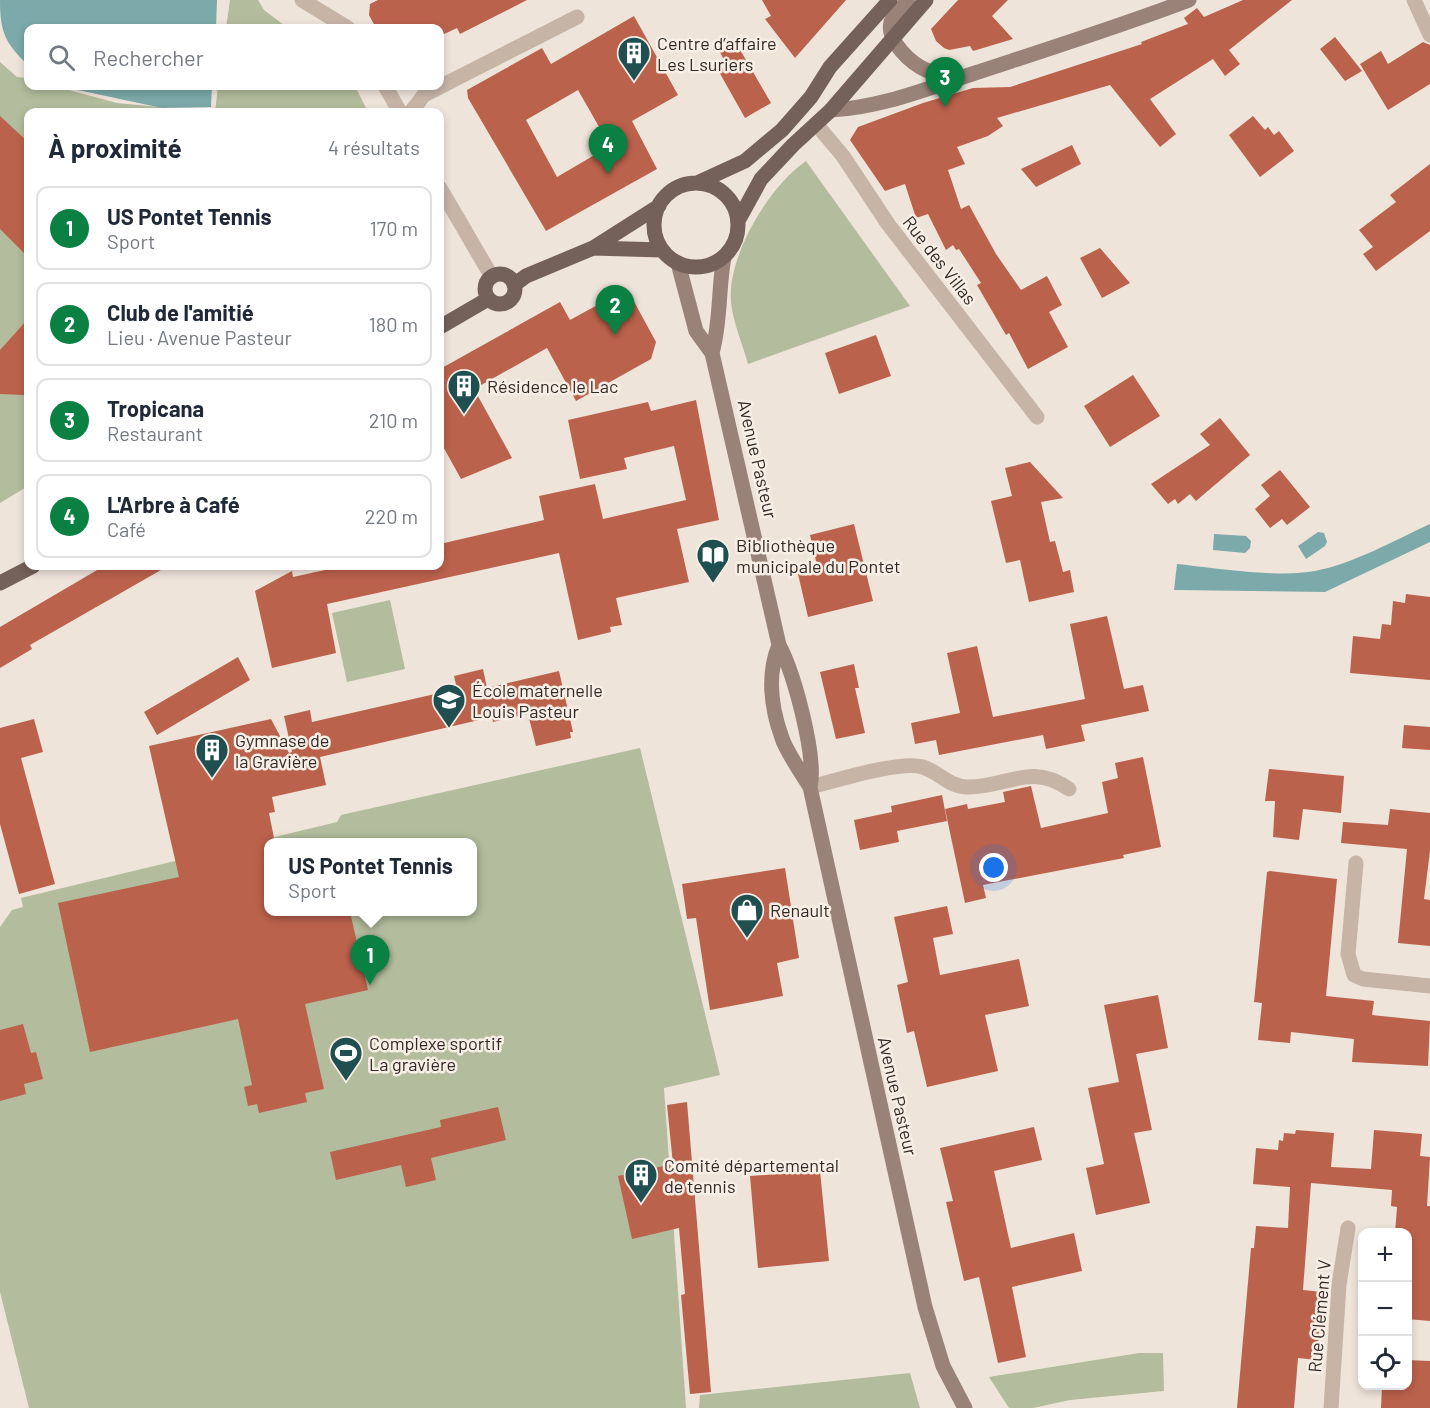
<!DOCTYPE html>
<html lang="fr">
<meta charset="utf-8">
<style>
body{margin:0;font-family:Barlow,sans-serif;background:#f2f2f3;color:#1f2937}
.controls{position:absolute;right:18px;bottom:18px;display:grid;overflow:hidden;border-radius:12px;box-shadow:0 3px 9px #0003}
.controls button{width:54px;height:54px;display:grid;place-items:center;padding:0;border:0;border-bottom:2px solid #e0e1e3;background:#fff;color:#1f2937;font:30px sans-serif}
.you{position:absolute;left:994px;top:868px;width:21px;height:21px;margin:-15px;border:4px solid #fff;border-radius:50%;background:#1a73e8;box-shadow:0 0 0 9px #1a73e833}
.badge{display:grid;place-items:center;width:39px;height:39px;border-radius:50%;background:#0b8043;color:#fff;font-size:20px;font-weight:700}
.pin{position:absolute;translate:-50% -50px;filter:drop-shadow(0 2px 3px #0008)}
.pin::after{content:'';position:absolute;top:32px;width:21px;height:18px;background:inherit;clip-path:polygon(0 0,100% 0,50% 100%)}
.popup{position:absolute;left:264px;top:838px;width:213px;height:78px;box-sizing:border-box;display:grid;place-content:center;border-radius:12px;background:#fff;filter:drop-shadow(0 2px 4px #0005);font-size:20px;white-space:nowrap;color:#747a83}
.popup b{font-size:22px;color:#1f2937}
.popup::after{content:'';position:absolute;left:50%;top:100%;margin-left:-12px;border:12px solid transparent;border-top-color:#fff}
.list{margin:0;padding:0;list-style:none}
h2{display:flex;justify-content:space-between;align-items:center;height:78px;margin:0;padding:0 24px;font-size:26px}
h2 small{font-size:20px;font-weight:400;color:#747a83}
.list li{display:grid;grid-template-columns:39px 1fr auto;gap:18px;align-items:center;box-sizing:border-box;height:84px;margin:0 12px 12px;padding:0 12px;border:2px solid #e0e1e3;border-radius:12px}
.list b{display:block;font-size:22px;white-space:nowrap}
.list p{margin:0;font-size:20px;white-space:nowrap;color:#747a83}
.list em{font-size:20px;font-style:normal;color:#747a83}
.icon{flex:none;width:33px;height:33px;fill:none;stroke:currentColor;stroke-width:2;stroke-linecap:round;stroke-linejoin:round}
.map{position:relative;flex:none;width:1430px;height:1408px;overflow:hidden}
.search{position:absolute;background:#fff;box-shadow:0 3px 9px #0003;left:24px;top:24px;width:420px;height:66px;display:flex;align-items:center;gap:15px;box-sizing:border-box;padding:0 21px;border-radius:12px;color:#747a83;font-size:22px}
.panel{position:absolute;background:#fff;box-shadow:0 3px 9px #0003;left:24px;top:108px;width:420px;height:462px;border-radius:12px}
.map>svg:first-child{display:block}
.green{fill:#b3bc9c;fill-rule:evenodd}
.water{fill:#7ca9a9}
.building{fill:#bb624c;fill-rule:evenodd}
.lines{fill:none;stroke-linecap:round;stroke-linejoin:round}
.street{stroke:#c6b4a7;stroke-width:15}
.secondary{stroke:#998379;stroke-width:15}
.primary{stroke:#746159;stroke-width:15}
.labels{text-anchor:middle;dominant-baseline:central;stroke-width:5;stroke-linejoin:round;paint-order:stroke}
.poi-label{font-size:18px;fill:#332a27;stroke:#f7efe6;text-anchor:start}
.street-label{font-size:18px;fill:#332a27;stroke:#f7efe6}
</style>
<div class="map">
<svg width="1430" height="1408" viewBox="0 0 1430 1408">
<rect width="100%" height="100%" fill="#efe4da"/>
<path class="green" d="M230,0H258L264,10L288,28H226Z
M0,62L17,77L28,78V86H54L117,103L212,112H28V486L0,503Z
M218,86H355L368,112H215Z
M806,161L910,306L748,364C743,345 733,323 731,302C727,256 769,186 806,161Z
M390,600L405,669L347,682L332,613Z
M640,748L720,1075L664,1088L686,1408H29L0,1292V927L12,910L23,907L21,898L337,822L341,815ZM268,842H472V912H268Z
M1139,1353H1163L1164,1391L1070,1400L1033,1408H1009L989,1377Z
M910,1373L920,1408H699L700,1395Z"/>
<path class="water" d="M0,0H217L216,28H28V65C5,43 0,32 0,0Z
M59,86H212L211,107L162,108Z
M1430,524V542L1325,592L1174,590L1177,564C1214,568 1279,578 1315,571C1355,563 1393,541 1430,524Z
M1318,532L1324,533L1327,542L1325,546L1306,559L1298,546Z
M1214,534L1246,536L1251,541L1250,548L1245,553L1213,550Z"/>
<path class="building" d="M378,0H527L460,34L457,28L440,36V28H376L369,15L370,4Z
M762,0H846L795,58L765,19L771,16Z
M958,0H1008L992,16L1013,39L973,51L970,46L949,50L944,48L936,41L931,29Z
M1243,0H1292L1229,50L1240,64L1225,76L1213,59L1150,99L1176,134L1160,147L1110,85L997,118L1003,126L988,136L957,147L965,164L948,170L961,209L969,205L996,254L1021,290L1047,276L1062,305L1049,312L1068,347L1028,369L1009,333L1006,335L977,285L981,283L959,249L956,250L953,245L946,250L928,214L916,218L905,184L885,191L850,140L858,127L923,103L973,88L1010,87L1142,44L1141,42L1188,24L1184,18L1197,8L1204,17Z
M634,16L678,95L632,121L657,169L546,231L468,98L467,90L542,48L551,64ZM578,90L610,146L557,177L526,120Z
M1335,37L1362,71L1345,81L1320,49Z
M735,41L771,103L745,118L718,70L727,66L720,52Z
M1423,42L1430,45V84L1388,110L1360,64L1381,51L1388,64Z
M0,116L28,142V257L0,229Z
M1253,116L1265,130L1268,127L1274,135L1279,131L1294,151L1260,177L1229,135Z
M1072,145L1081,164L1036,187L1021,169Z
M1430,164V231L1376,271L1363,254L1373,247L1359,230L1396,202L1390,195Z
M1100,248L1130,283L1102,298L1080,258Z
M623,291L628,298L631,296L656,342L651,359L576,401L547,348L474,389L512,458L461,479L440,441V369L560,302L570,320Z
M28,319V379L25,384L24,395L0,394V350Z
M876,335L891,376L839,394L825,353Z
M1133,375L1160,416L1110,447L1084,406Z
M696,400L719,520L677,529L689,582L616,598L622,625L610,627L611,632L578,640L559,553L327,604L336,653L272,668L255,591L292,571L293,577L343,566H440V544L544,520L539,496L595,484L603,519L686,500L674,446L624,458L627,469L580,479L568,420L648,402L651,411Z
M1220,418L1250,455L1196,501L1190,494L1178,504L1175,499L1168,504L1151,484L1210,445L1200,434Z
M1030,462L1063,498L1041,502L1050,542L1055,541L1063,572L1070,570L1074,592L1029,602L1020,560L1006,563L991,501L1012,496L1005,468Z
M1280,470L1310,507L1287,525L1282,519L1270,528L1255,509L1270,496L1261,485Z
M854,524L873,601L808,617L798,574L818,570L810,535Z
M104,566H168L30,645L32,649L0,668V627Z
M1406,594L1430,597V680L1350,673L1353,636L1380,639L1382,624L1391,625L1393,601L1405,603Z
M1107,616L1124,689L1143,685L1149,711L1081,725L1085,741L1046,749L1043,735L939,755L936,740L915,744L911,723L960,713L947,653L977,646L993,717L1085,699L1070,624Z
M238,657L250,680L157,735L144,712Z
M854,664L859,688H855L865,733L836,739L820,672Z
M483,669L487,688L559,671L573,732H570L571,738L536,746L528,714L493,722L492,717L320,757L326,785L272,797L275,812L269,813L275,843H268V912H350L368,990L305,1004L324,1089L305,1093L307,1102L259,1113L257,1104L248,1106L244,1087L252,1085L238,1019L90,1052L58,903L179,877L149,746L271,719L289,753L292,752L284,716L310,710L312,722L457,689L454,676Z
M34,719L43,752L21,758L55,884L19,894L0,824V728Z
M1404,725L1430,727V750L1402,748Z
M1143,757L1161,847L1123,855L1124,858L983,885L986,898L965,903L945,809L967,804L968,809L1005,802L1003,792L1031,786L1041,828L1108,813L1102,782L1118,778L1115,763Z
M1269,769L1344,776L1341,813L1303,809L1299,840L1273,837L1275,801H1265Z
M942,795L947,821L897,831L899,842L860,850L854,820L892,812L891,806Z
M1390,809L1430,813V851L1424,899L1430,900V946L1398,943L1407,849L1341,843L1343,822L1388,825Z
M785,868L799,958L777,963L783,996L710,1010L696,918L687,919L682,884Z
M1270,871L1337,879L1326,996L1374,1001L1372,1015L1430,1021L1428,1066L1352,1062L1354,1039L1291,1032L1290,1043L1258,1040L1262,1003L1254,1002L1267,872Z
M947,906L953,934L933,938L940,975L1019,959L1029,1006L985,1015L998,1071L927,1087L914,1031L907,1033L897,985L908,982L894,917Z
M1158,995L1168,1048L1136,1054L1152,1130L1134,1133L1150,1203L1096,1215L1086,1168L1104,1164L1088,1088L1119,1082L1104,1005Z
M23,1024L31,1053L36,1052L43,1079L24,1084L26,1094L0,1101V1030Z
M687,1102L711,1392L690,1394L681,1295L685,1294L679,1228L632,1239L618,1176L673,1164L667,1105Z
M498,1107L506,1140L431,1158L436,1180L406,1187L401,1165L336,1180L330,1152L441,1127L440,1120Z
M1034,1127L1042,1160L994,1171L1011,1248L1074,1233L1082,1271L1012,1287L1026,1357L998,1363L979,1277L964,1281L946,1202L953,1201L940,1148Z
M1296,1130L1334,1133L1331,1167L1371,1169L1374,1130L1422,1134L1420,1156L1430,1157L1427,1206H1430V1321L1407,1319L1410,1243L1407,1233H1395L1397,1207L1391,1206L1392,1190L1311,1183L1303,1290L1322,1292L1317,1360L1298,1358L1294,1408H1237L1251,1248H1254L1256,1226L1288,1228L1290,1187L1253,1184L1256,1148L1278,1150L1279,1140L1283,1141L1284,1133L1295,1134Z
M820,1171L829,1261L758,1268L750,1176Z
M1407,1360L1430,1361V1408H1381L1382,1386H1407Z"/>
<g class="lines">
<path class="street" d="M302,0L348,28
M1414,0L1430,35
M385,86L400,112
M411,112L424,95L577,17
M816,124L843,156L888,224L1037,417
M440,188L492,277
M810,787C835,781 900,760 923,767C939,772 949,787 968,787C1008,787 1031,762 1069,789
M1356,863L1348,954L1354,975L1363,979L1430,986
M1331,1408L1339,1285L1348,1228"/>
<path class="secondary" d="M908,0C903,7 894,14 891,22C889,31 892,37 896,44C912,67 928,72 954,80
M831,110C879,108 926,89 972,74C1045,50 1118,27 1189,0
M678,263L696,331L712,353L779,645C794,673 817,757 810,787
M712,353C721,321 718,289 724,257
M779,645C767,674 771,708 782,738C786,751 802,774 810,787L925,1307L943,1366L965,1408"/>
<path class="primary" d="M697,183L745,161L782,130L811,97L830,67L890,0
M654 225a42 42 0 1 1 84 0a42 42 0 1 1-84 0Z
M738,221L761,179L793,145L831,110L926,0
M593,248L662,250
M485 289a15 15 0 1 1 30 0a15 15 0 1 1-30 0Z
M514,285L526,276L593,248L659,206
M440,327L488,299
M0,583L33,566"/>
</g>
<defs>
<g id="building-pin" transform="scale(1.725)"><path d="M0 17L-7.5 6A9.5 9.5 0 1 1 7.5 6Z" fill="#204f51" stroke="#f7efe6"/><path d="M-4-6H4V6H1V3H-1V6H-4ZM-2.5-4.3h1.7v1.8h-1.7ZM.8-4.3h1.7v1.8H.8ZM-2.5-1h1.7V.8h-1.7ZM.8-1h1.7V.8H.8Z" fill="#fff"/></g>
<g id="library-pin" transform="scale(1.725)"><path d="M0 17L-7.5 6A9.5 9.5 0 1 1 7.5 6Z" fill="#204f51" stroke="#f7efe6"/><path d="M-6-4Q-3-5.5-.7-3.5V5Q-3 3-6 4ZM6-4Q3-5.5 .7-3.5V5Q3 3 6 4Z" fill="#fff"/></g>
<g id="school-pin" transform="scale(1.725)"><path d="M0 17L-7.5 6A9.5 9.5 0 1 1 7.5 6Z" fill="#204f51" stroke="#f7efe6"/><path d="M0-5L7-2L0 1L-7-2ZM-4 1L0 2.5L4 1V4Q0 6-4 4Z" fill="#fff"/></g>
<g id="shop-pin" transform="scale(1.725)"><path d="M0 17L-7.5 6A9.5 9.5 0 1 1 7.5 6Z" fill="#204f51" stroke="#f7efe6"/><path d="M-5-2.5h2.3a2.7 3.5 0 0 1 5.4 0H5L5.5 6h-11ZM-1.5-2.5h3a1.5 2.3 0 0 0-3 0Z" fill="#fff"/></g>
<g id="stadium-pin" transform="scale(1.725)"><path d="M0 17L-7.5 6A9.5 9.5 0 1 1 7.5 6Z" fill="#204f51" stroke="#f7efe6"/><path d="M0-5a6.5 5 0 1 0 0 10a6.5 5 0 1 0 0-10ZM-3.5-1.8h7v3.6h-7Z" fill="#fff"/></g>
</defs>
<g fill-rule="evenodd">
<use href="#building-pin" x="634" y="53"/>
<use href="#building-pin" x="464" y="386"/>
<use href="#library-pin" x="713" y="555"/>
<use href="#school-pin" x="449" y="700"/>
<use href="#building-pin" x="212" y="750"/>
<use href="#shop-pin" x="747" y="910"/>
<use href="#stadium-pin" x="346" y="1053"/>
<use href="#building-pin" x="641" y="1175"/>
</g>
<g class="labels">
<g class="poi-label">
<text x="657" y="43">Centre d’affaire<tspan x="657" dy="21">Les Lsuriers</tspan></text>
<text x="487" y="386">Résidence le Lac</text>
<text x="736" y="545">Bibliothèque<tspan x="736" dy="21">municipale du Pontet</tspan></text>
<text x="472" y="690">École maternelle<tspan x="472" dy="21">Louis Pasteur</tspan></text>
<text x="235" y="740">Gymnase de<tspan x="235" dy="21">la Gravière</tspan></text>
<text x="770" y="910">Renault</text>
<text x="369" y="1043">Complexe sportif<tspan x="369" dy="21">La gravière</tspan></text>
<text x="664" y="1165">Comité départemental<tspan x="664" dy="21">de tennis</tspan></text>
</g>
<g class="street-label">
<text transform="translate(940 260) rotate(52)">Rue des Villas</text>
<text transform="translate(758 459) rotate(77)">Avenue Pasteur</text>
<text transform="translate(898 1096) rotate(77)">Avenue Pasteur</text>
<text transform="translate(1319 1316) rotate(-85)">Rue Clément V</text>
</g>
</g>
</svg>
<div class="controls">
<button>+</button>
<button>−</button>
<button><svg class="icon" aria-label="locate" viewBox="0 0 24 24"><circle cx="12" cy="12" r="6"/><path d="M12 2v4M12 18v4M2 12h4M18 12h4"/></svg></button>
</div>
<div class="you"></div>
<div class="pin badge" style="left:370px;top:985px">1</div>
<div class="popup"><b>US Pontet Tennis</b>Sport</div>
<div class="pin badge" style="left:615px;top:335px">2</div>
<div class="pin badge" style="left:945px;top:107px">3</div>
<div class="pin badge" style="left:608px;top:174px">4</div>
<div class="search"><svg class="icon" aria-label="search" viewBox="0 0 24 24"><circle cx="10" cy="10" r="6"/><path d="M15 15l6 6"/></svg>Rechercher</div>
<section class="panel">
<h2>À proximité<small>4 résultats</small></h2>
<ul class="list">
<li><span class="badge">1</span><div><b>US Pontet Tennis</b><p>Sport</p></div><em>170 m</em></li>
<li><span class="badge">2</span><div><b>Club de l'amitié</b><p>Lieu · Avenue Pasteur</p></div><em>180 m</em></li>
<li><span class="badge">3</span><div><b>Tropicana</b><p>Restaurant</p></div><em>210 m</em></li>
<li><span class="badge">4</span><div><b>L'Arbre à Café</b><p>Café</p></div><em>220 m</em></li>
</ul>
</section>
</div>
